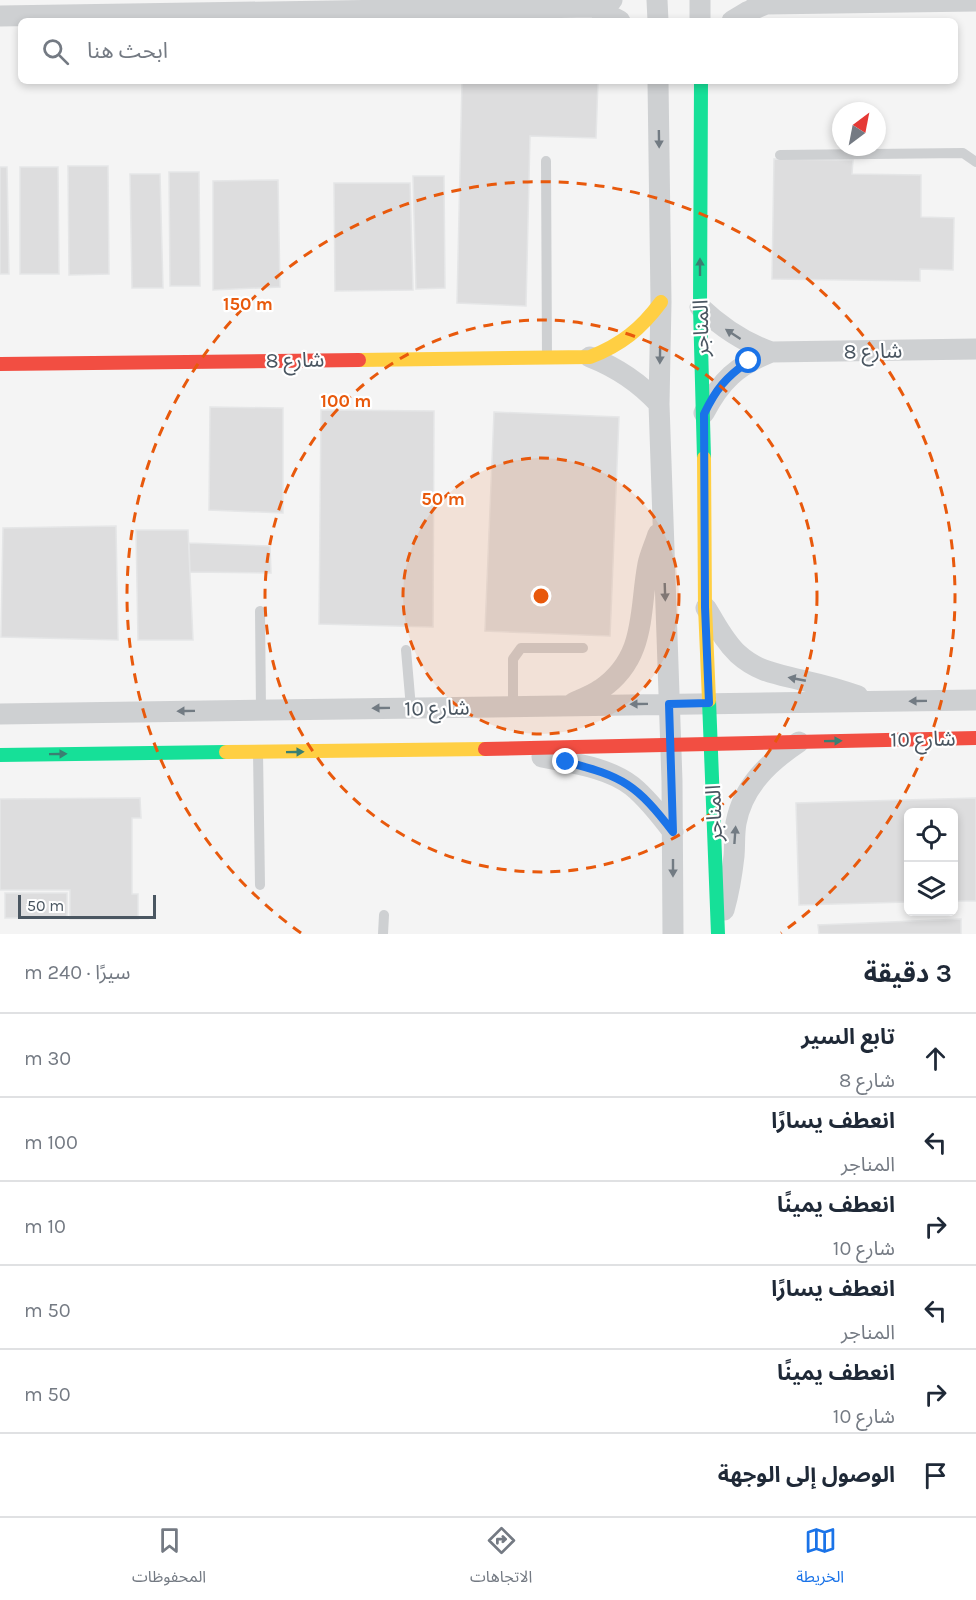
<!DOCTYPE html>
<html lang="ar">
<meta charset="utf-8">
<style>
body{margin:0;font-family:Karla,"Noto Sans Arabic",sans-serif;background:#f2f2f3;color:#1f2937;direction:rtl}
.controls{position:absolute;right:18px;bottom:18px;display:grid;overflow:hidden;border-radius:9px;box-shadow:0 3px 9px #0003}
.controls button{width:54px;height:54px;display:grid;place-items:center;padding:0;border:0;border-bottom:2px solid #e0e1e3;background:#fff;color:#1f2937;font:30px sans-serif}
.compass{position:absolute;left:832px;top:102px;width:54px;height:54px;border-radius:50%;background:#fff;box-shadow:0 3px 9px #0003;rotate:32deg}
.scale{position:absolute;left:18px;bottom:15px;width:138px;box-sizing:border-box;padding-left:6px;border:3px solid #4a5661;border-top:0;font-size:16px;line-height:21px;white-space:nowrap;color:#4a5661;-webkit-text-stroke:4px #fff;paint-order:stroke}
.stop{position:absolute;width:18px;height:18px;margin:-14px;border:4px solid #1a73e8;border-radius:50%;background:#fff}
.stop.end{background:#1a73e8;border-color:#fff;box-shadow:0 2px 6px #0008}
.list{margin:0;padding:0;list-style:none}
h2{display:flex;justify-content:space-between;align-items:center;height:78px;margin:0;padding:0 24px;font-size:26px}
h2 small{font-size:20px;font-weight:400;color:#747a83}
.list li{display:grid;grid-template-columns:39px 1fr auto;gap:18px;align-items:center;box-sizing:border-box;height:84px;padding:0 24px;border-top:2px solid #e0e1e3}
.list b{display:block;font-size:22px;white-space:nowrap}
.list p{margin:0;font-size:20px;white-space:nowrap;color:#747a83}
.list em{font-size:20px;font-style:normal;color:#747a83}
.icon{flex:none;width:33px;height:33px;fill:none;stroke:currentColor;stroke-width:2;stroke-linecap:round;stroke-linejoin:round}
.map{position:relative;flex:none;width:976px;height:934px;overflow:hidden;direction:ltr}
.search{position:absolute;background:#fff;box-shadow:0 3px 9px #0003;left:18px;right:18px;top:18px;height:66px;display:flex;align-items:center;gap:15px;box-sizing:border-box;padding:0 21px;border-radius:9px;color:#747a83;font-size:22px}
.sheet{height:582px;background:#fff}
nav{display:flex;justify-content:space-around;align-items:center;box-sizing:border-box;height:84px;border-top:2px solid #e0e1e3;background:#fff;font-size:16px;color:#747a83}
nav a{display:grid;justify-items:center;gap:3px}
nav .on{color:#1a73e8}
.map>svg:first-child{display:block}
.building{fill:#ddddde;stroke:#e5e6e7;stroke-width:1.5}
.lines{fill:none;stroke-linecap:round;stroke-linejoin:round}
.lane{stroke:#ced0d2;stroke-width:10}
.street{stroke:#ced0d2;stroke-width:21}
.fast{stroke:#16e098;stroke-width:14}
.slow{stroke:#ffcf43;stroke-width:14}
.jam{stroke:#f24e42;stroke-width:14}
.oneway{fill:#727b83}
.oneway2{fill:#3a7f72}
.route{stroke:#1a73e8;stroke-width:8}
.ring{fill:none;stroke:#e8590c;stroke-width:3;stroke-dasharray:10 8}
.labels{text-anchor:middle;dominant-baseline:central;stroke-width:4.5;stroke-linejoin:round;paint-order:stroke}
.street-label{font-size:21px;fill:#4a5661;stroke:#fff}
.centre{fill:#e8590c;stroke:#fff;stroke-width:3}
.ring-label{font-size:18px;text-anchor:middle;font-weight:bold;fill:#e8590c;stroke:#fff;stroke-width:4.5;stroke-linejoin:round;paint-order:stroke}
</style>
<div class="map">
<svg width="976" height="934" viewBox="0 0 976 934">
<rect width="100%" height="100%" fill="#f4f4f4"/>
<path class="building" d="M462,81H598L596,138L530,136L526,306L457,303Z
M774,159L853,160L852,174L921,175V217L954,218L953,270L920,269V281L772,279Z
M68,166H108L109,274L69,275Z
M0,167H7L9,274H0Z
M20,167H58L59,274H20Z
M169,172H199L200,286H170Z
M130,174H160L163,288H132Z
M413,176H444L445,288L416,289Z
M278,180L280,287L213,290V181Z
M334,183H410L413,290L335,291Z
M210,407L283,408V513L209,510Z
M321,410L434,411L433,627L319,624Z
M494,412L619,417L610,636L485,631Z
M116,526L118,640L1,637L3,528Z
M136,530H188L193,640H138Z
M189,543L270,546L271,573L190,572Z
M140,798L141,818H132V894H138V919H70V890H0V799Z
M976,798V901H954V813H908V902L799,905L796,803Z
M5,893H67V918H5Z
M961,919V934H819L818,925Z"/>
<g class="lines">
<path class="lane" d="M780,155L963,153L976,162
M546,161L547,357
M260,611L261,710
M406,650L411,708
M513,706V659L521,648H583
M258,752L260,885
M383,934L384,915"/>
<path class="street" d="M657,0L658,21
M700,0V21
M757,0L766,4L976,1
M594,7L620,21
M0,16L594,7L612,0
M732,21L747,12L766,4
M658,81L661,302L659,404L672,781L673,934
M700,307C722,328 743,342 771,352
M590,357C618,368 639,382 659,404
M704,413C721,380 737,366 771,352L976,349
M706,608C716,624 724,641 738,654C759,673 779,674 805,681C823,685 841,690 858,696
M573,703C582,699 593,695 601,689C647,657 639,611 648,564C650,554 655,544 658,534
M0,714L976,700
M542,757C571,763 608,767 632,786C648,799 661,816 673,832
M724,910C729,892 732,874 734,856C735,845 734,834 736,823C743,786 769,762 799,742"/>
<path class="fast" d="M701,81L700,307L704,458
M709,700L718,934
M0,755L226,752"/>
<path class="slow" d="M359,360L590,357C621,345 641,329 661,302
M704,458L705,607L709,700
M226,752L485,749"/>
<path class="jam" d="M0,364L359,360
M485,749L976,738"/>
</g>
<defs><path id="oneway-solid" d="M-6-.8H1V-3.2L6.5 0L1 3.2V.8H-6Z" transform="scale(1.5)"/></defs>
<g class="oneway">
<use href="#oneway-solid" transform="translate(659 139) rotate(89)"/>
<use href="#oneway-solid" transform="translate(733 334) rotate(-147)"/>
<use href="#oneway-solid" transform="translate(660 355) rotate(91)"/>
<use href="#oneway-solid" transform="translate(665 592) rotate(88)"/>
<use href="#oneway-solid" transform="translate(797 679) rotate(-169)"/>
<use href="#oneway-solid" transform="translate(918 701) rotate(179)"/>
<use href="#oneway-solid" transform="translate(639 704) rotate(179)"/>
<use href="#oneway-solid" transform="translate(381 708) rotate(179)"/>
<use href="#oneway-solid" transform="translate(186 711) rotate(179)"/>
<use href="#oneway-solid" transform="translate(735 835) rotate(-86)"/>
<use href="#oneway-solid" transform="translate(673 868) rotate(90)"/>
</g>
<g class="oneway2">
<use href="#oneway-solid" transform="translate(700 267) rotate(-90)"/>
<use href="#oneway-solid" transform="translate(833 741) rotate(-1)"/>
<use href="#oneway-solid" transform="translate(295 752) rotate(-1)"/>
<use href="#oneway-solid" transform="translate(58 754) rotate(-1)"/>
</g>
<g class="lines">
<path class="route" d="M566,762C623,776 637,785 673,832L669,704L709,703L705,607L704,414C716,389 726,377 749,361"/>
</g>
<circle cx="541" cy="596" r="138" fill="#e8590c" fill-opacity=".12"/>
<g class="ring">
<circle cx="541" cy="596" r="138"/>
<circle cx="541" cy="596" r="276"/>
<path d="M301 933A414 414 0 1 1 781 933"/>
</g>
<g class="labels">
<g class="street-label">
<text transform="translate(701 328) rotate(-91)">المناجر</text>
<text transform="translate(873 351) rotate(-1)">شارع 8</text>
<text transform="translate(295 360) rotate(-1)">شارع 8</text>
<text transform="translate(437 708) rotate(-1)">شارع 10</text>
<text transform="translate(923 739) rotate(-1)">شارع 10</text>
<text transform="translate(714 813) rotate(-92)">المناجر</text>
</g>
</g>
<circle cx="541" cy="596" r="9" class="centre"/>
<g class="ring-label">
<text x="248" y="310">150 m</text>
<text x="346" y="407">100 m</text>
<text x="443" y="505">50 m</text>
</g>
</svg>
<div class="controls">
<button><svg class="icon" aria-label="locate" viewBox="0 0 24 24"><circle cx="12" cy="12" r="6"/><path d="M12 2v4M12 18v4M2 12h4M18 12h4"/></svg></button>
<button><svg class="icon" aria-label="layers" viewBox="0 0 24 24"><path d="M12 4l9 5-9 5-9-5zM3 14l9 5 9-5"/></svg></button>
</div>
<svg class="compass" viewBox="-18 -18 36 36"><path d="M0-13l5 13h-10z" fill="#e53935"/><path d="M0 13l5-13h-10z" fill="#747a83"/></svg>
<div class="scale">50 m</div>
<div class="stop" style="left:749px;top:361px"></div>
<div class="stop end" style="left:566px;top:762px"></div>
<div class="search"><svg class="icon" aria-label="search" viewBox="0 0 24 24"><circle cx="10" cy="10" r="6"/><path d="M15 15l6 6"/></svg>ابحث هنا</div>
</div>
<section class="sheet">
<h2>3 دقيقة<small>سيرًا · 240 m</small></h2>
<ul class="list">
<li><svg class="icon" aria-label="ahead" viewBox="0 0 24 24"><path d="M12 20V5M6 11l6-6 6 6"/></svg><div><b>تابع السير</b><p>شارع 8</p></div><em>30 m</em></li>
<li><svg class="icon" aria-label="left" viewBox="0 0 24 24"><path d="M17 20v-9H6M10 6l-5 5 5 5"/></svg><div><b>انعطف يسارًا</b><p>المناجر</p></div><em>100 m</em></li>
<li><svg class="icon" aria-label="right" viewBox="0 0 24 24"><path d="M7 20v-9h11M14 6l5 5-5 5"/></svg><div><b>انعطف يمينًا</b><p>شارع 10</p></div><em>10 m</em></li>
<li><svg class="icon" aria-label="left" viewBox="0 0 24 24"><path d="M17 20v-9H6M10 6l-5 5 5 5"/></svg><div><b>انعطف يسارًا</b><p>المناجر</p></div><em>50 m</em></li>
<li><svg class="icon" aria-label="right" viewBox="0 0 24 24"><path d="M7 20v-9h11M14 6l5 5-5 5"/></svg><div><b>انعطف يمينًا</b><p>شارع 10</p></div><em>50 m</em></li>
<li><svg class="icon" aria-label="arrive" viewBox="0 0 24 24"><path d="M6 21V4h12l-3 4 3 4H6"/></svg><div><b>الوصول إلى الوجهة</b></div></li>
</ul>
</section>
<nav>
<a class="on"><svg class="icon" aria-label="map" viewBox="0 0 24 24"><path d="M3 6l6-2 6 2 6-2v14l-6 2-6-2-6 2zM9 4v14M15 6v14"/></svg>الخريطة</a>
<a><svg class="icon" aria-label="directions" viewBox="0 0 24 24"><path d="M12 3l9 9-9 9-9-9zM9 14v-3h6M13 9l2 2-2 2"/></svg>الاتجاهات</a>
<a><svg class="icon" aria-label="saved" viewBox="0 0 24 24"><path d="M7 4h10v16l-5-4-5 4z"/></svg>المحفوظات</a>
</nav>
